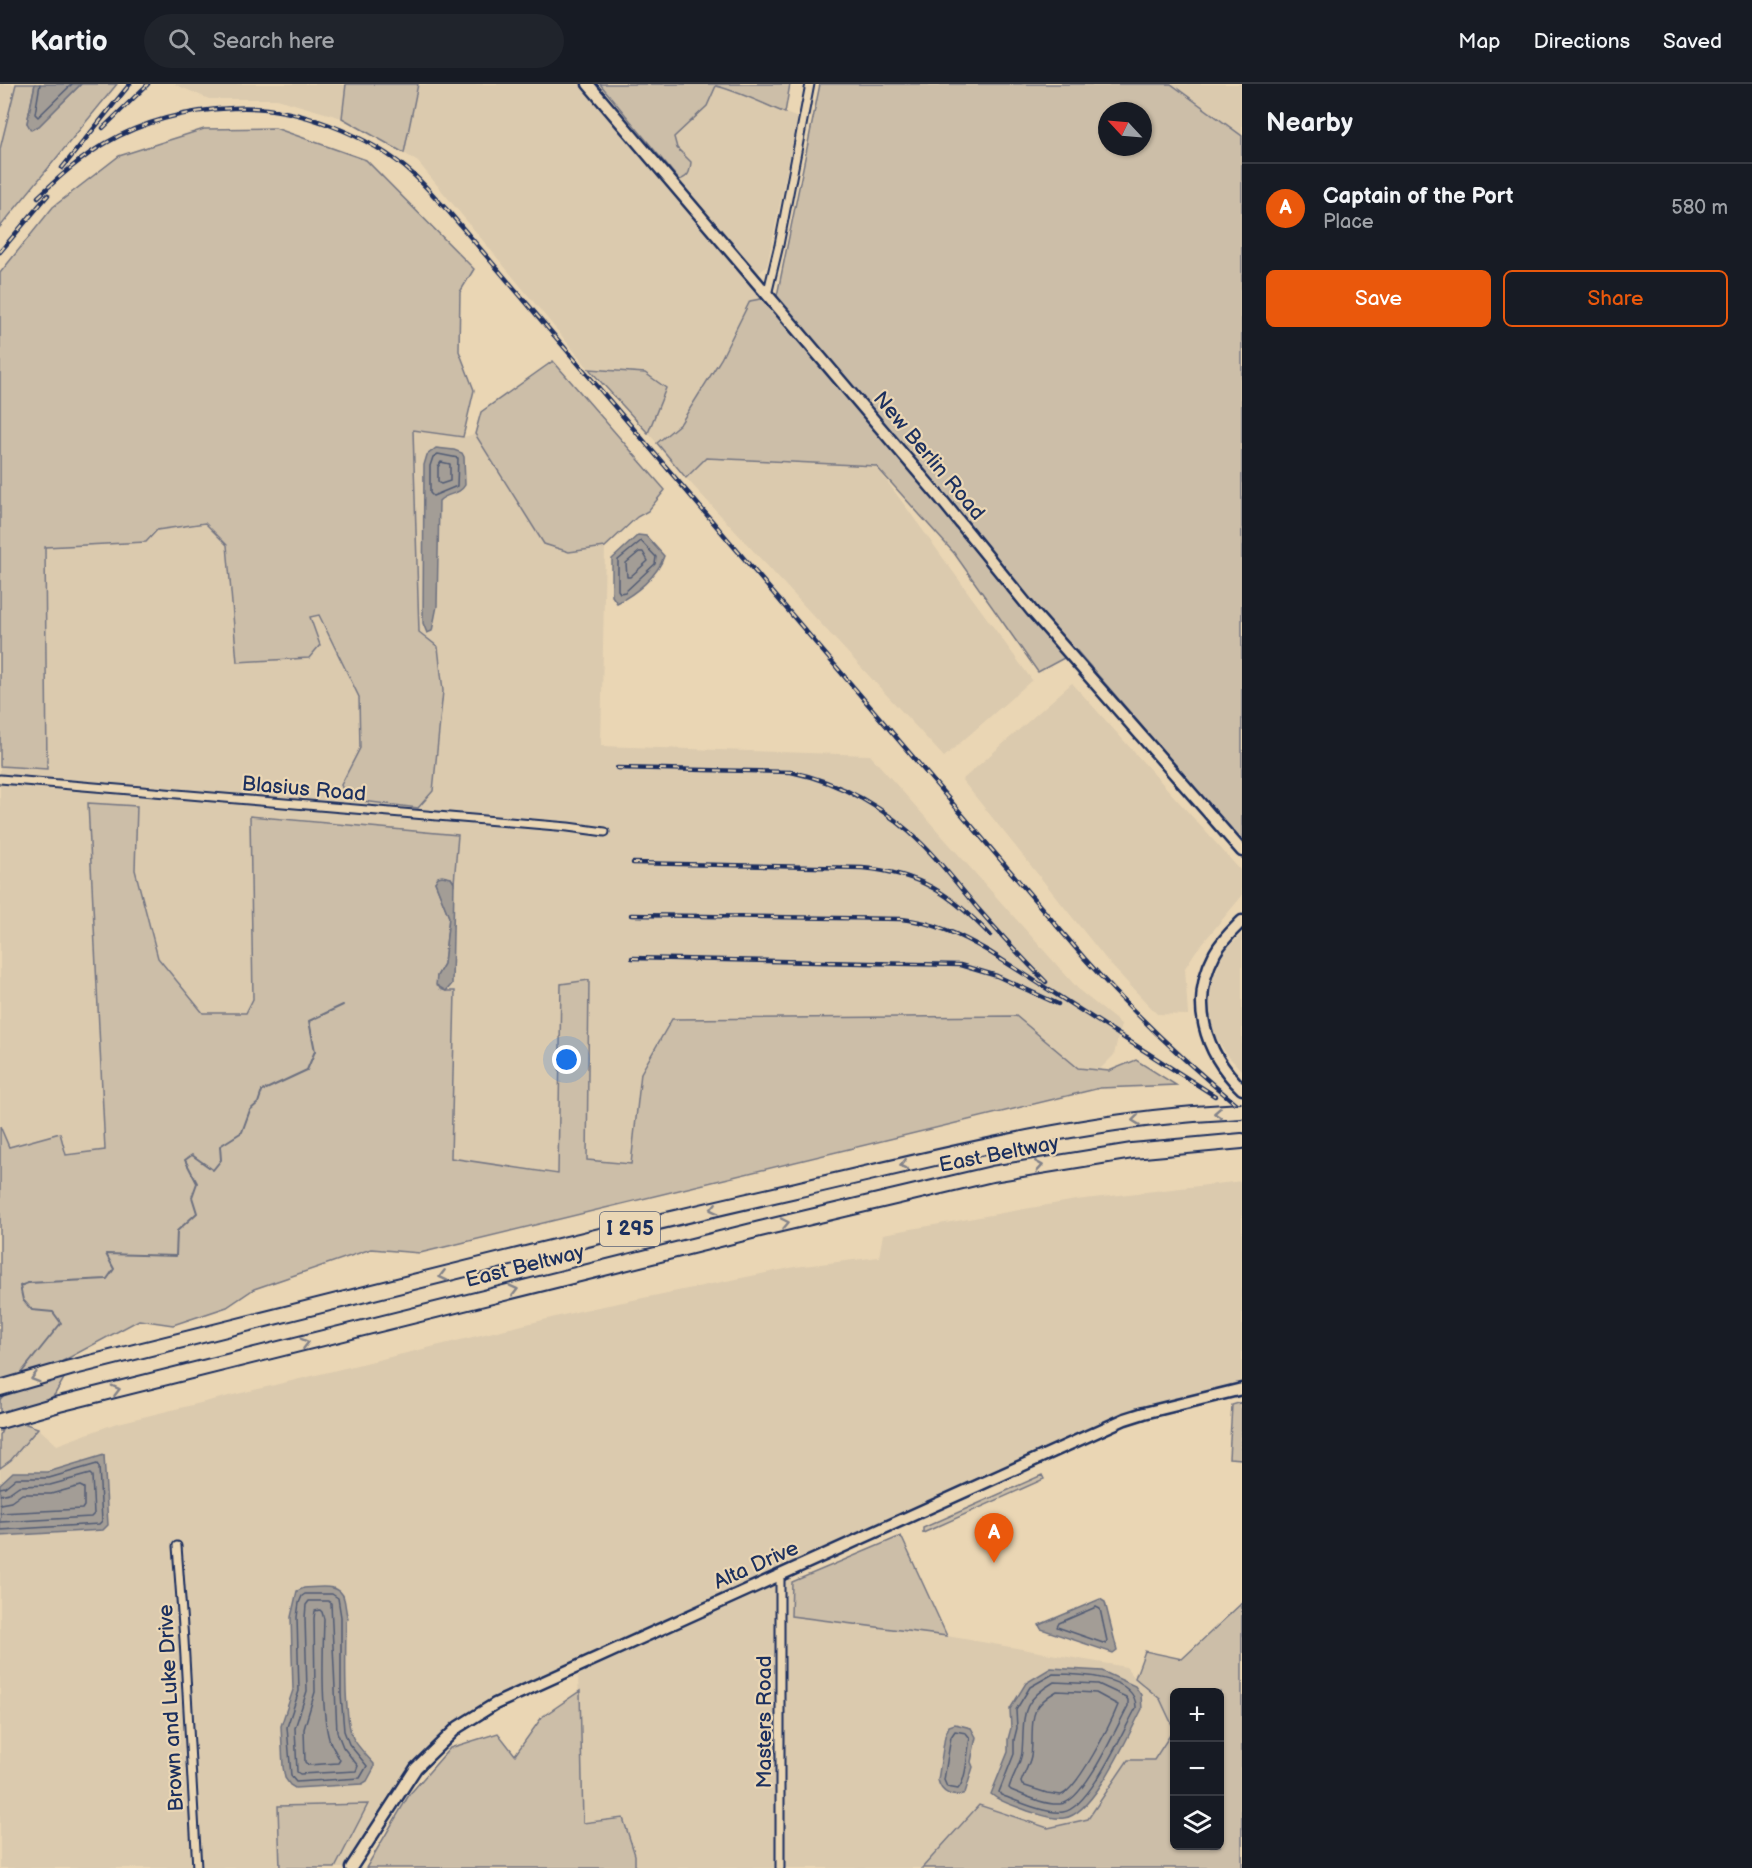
<!DOCTYPE html>
<meta charset="utf-8">
<style>
body{margin:0;font-family:"Balsamiq Sans",sans-serif;background:#20242c;color:#f1f3f6}
.controls{position:absolute;right:18px;bottom:18px;display:grid;overflow:hidden;border-radius:9px;box-shadow:0 2px 4px #0004}
.controls button{width:54px;height:54px;display:grid;place-items:center;padding:0;border:0;border-bottom:2px solid #363941;background:#171b24;color:#f1f3f6;font:30px sans-serif}
.compass{position:absolute;left:1098px;top:18px;width:54px;height:54px;border-radius:50%;background:#171b24;box-shadow:0 2px 4px #0004;rotate:296deg}
.you{position:absolute;left:567px;top:976px;width:21px;height:21px;margin:-15px;border:4px solid #fff;border-radius:50%;background:#1a73e8;box-shadow:0 0 0 9px #1a73e833}
.badge{display:grid;place-items:center;width:39px;height:39px;border-radius:50%;background:#ea580c;color:#fff;font-size:20px;font-weight:700}
.pin{position:absolute;translate:-50% -50px;filter:drop-shadow(0 2px 3px #0008)}
.pin::after{content:'';position:absolute;top:32px;width:21px;height:18px;background:inherit;clip-path:polygon(0 0,100% 0,50% 100%)}
.list{margin:0;padding:0;list-style:none}
h2{display:flex;justify-content:space-between;align-items:center;height:78px;margin:0;padding:0 24px;font-size:26px}
h2 small{font-size:20px;font-weight:400;color:#9ea1a6}
.list li{display:grid;grid-template-columns:39px 1fr auto;gap:18px;align-items:center;box-sizing:border-box;height:90px;padding:0 24px;border-top:2px solid #363941}
.list b{display:block;font-size:22px;white-space:nowrap}
.list p{margin:0;font-size:20px;white-space:nowrap;color:#9ea1a6}
.list em{font-size:20px;font-style:normal;color:#9ea1a6}
.actions{display:flex;gap:12px;padding:18px 24px}
.actions a{flex:1;padding:14px 0;border:2px solid #ea580c;border-radius:9px;text-align:center;font-size:21px;color:#ea580c}
.actions .main{background:#ea580c;color:#fff}
.icon{flex:none;width:33px;height:33px;fill:none;stroke:currentColor;stroke-width:2;stroke-linecap:round;stroke-linejoin:round}
.map{position:relative;flex:none;width:1242px;height:1784px;overflow:hidden}
header{display:flex;align-items:center;gap:36px;box-sizing:border-box;height:84px;padding:0 30px;background:#171b24;border-bottom:2px solid #363941}
header strong{font-size:28px}
nav{display:flex;gap:33px;margin-inline-start:auto;font-size:21px}
.search{width:420px;height:54px;background:#20242c;display:flex;align-items:center;gap:15px;box-sizing:border-box;padding:0 21px;border-radius:33px;color:#9ea1a6;font-size:22px}
main{display:flex}
aside{flex:1;background:#171b24}
.map>svg:first-child{display:block}
.built{fill:#dbcaae}
.green{fill:#ccbea8;stroke:#747683;stroke-width:1.5;fill-rule:evenodd}
.water{fill:#a39d96;stroke:#6d7180;stroke-width:1.5}
.lines{fill:none;stroke-linecap:round;stroke-linejoin:round}
.shore{stroke:#515b74;stroke-width:1.5}
.stream{stroke:#6d7180;stroke-width:2}
.street-casing{stroke:#1b2f5e;stroke-width:11}
.secondary-casing{stroke:#1b2f5e;stroke-width:15}
.highway-casing{stroke:#1b2f5e;stroke-width:18}
.street{stroke:#ead6b4;stroke-width:7}
.secondary{stroke:#ead6b4;stroke-width:10}
.highway{stroke:#ead6b4;stroke-width:14}
.rail-casing{stroke:#1b2f5e;stroke-width:4.5}
.rail{stroke:#ead6b4;stroke-width:2;stroke-dasharray:7;stroke-linecap:butt}
.highway-bridge-casing{stroke:#1b2f5e;stroke-width:18;stroke-linecap:butt}
.highway-bridge{stroke:#ead6b4;stroke-width:14}
.oneway{stroke:#828289}
.labels{text-anchor:middle;dominant-baseline:central;stroke-width:4.5;stroke-linejoin:round;paint-order:stroke}
.shield{fill:#ead6b4;stroke:#596178;stroke-width:1.5}
.shield-label{font-size:20px;font-weight:bold;fill:#1b2f5e}
.street-label{font-size:21px;fill:#1b2f5e;stroke:#ead6b4}
</style>
<header>
<strong>Kartio</strong>
<div class="search"><svg class="icon" aria-label="search" viewBox="0 0 24 24"><circle cx="10" cy="10" r="6"/><path d="M15 15l6 6"/></svg>Search here</div>
<nav><a>Map</a><a>Directions</a><a>Saved</a></nav>
</header>
<main>
<div class="map">
<svg width="1242" height="1784" viewBox="0 0 1242 1784">
<rect width="100%" height="100%" fill="#ead6b4"/>
<filter id="ink" filterUnits="userSpaceOnUse"><feTurbulence type="fractalNoise" baseFrequency=".0167" numOctaves="2"/><feDisplacementMap in="SourceGraphic" scale="12" xChannelSelector="R" yChannelSelector="G"/><feConvolveMatrix kernelMatrix="1 2 1 2 8 2 1 2 1" color-interpolation-filters="sRGB"/></filter>
<g filter="url(#ink)">
<path class="built" d="M0,0H16L0,65Z
M174,0H346L342,34L277,15H209Z
M418,0H580L763,215L750,218L721,275L681,339L657,359L648,349L666,304L645,289L589,285L418,78L404,69Z
M1171,0H1242V52Z
M717,2L739,8L755,17L798,34L767,182L759,189L752,188L681,106L679,96L686,94L690,89L691,79L677,64L674,53L707,22Z
M413,345L463,353L475,350L544,460L569,468L605,463L601,662L870,671L1080,907L1121,940L1114,971L1100,985L1078,984L1016,932L641,989L631,1080L587,1076L589,897L562,900L559,1091L451,1074L455,908L446,907L452,900L454,799L458,751L250,732L253,915L246,929H203L158,874L135,786L137,722L88,719L105,1066L66,1071L59,1049L9,1063L0,1042V682L47,685L45,463L146,458L157,446L205,438L227,460L237,578L310,532L319,530L359,613L360,664L341,701L438,563L419,548Z
M706,374L876,382L1032,596L944,673L686,394Z
M1072,599L1242,788V812L1196,867L1185,884L1188,931L1157,930L1110,880L962,696Z
M1242,850V987L1227,971L1209,942L1207,909L1225,866Z
M1242,1097V1300L1123,1330L1030,1370L477,1623L450,1642L424,1666L398,1697L343,1784H335L368,1720L278,1722L280,1784H0V1384L11,1376L38,1344L57,1361L114,1340L584,1226L795,1183L879,1173L883,1150L1076,1116Z
M791,1494V1532L947,1552L1126,1583L1135,1594L1160,1615L1174,1645L1154,1676H1128L1088,1735L1048,1744L979,1721L922,1784H635V1771L583,1739L578,1589Z"/>
<path class="green" d="M16,0H35L27,39L39,42L81,0H117L0,143V65Z
M346,0H418L404,69L342,34Z
M600,0H790L785,29C762,19 740,8 716,2L707,22L674,53L677,64L691,78C690,88 689,93 679,96Z
M820,0H1171L1242,52V758L1077,567L1038,588L954,469L876,382L706,374L686,394L657,359L681,339L721,275L750,217L777,212ZM1107,27H1143V63H1107Z
M275,44L366,76L474,185L460,208L459,267L474,306L463,353L413,346L419,548L438,563L443,607L433,707L418,724L347,715L341,701L360,664L359,613L319,531L310,533L320,561L309,574L237,578L227,461L205,439L157,446L146,458L45,463L47,685L0,682V189L53,123L119,72L204,45Z
M553,277L665,406L648,427L637,433L605,463L569,468L544,460L475,350L481,328Z
M589,285L645,289L666,304L648,349Z
M88,719L137,722L135,786L158,874L203,929H246L253,915L250,732L458,751L454,799L451,794L435,798L449,833L444,880L437,892L440,905L446,907H455L451,1074L558,1090L561,900L589,896L587,1076L631,1080L641,989L672,935L1016,932L1078,984L1109,987L1136,976L1176,1001L1100,1004L420,1169L371,1165L254,1205L227,1223L173,1241L139,1236L59,1279L66,1291L55,1310L26,1340L38,1344L11,1376L0,1384V1351L2,1346L0,1347V1042L9,1063L60,1049L66,1071L105,1066Z
M1242,1318V1375L1229,1374L1232,1321Z
M1042,1391L1044,1395L923,1449V1444Z
M901,1452L947,1552L791,1532L792,1498Z
M1242,1519V1784H922L979,1721L1048,1744L1088,1735L1128,1676H1154L1174,1645V1762H1220V1608H1174V1645L1160,1615L1135,1594L1145,1567L1182,1575Z
M580,1607L583,1739L623,1734L635,1771V1784H366L409,1711L450,1664L498,1649L515,1671L542,1633Z
M368,1720L335,1784H280L278,1722Z"/>
<path class="water" d="M35,0H81L39,42L31,46L27,39Z
M436,364L454,366L462,369L464,373L465,401C459,412 447,408 439,417L437,522L432,547L427,549L423,539L424,381L427,371Z
M638,451L646,452L664,472C658,492 635,510 617,519L612,512V475Z
M442,792L451,794L454,799L452,900L446,907L436,901L437,892L444,880L449,833L435,798L438,793Z
M104,1371L108,1441L103,1446L0,1452V1400L13,1388H48Z
M304,1504C316,1504 341,1498 344,1515C346,1522 345,1527 348,1534L346,1537C346,1563 343,1633 353,1654C358,1663 367,1672 374,1680V1684L367,1697L362,1700L295,1704L290,1701L285,1694L283,1683L281,1642L293,1606L291,1533L297,1507Z
M1100,1515L1105,1518L1117,1566L1113,1569L1041,1545L1039,1541Z
M1051,1584L1102,1587L1135,1602L1141,1611L1142,1625C1128,1651 1094,1731 1064,1734C1053,1736 1039,1730 1028,1727C1016,1722 1001,1719 991,1710L1008,1668V1655L1011,1644L1010,1625L1026,1599Z
M955,1640L971,1644L976,1653L971,1678L973,1683L965,1709C953,1715 941,1709 938,1696L945,1652L949,1642Z"/>
<g class="lines">
<path class="shore" d="M40,0L35,30L38,33L72,0
M438,370L458,374L457,402L433,412L430,409V382L433,373Z
M441,378L450,380V397L441,400L438,397V383Z
M641,457L656,473L655,480L625,508L620,509L618,506V476Z
M639,468H643L648,477L630,493H627L626,479Z
M0,1404L5,1403L16,1394H49L97,1380L99,1383L102,1437L99,1440L0,1446
M0,1411L9,1409L19,1402L50,1401L90,1390L92,1392L94,1430L91,1433L0,1438
M0,1420L11,1418L22,1410H51L80,1402L84,1404V1422L82,1425L0,1429
M305,1510H332L338,1514L341,1533V1610L344,1647L349,1660L367,1682L360,1694L296,1698L291,1692L287,1643L299,1607L297,1533L299,1519L302,1512Z
M309,1517H328L331,1519L337,1648L343,1663L358,1682L356,1687L300,1690L297,1688L295,1644L307,1607L305,1534L306,1521Z
M1096,1523L1100,1525L1107,1557L1106,1560L1057,1543L1059,1539Z
M320,1526L322,1528L324,1535C323,1567 321,1621 328,1651C330,1661 336,1668 340,1676L338,1679L308,1681L305,1678L304,1645L315,1608L314,1534L315,1527Z
M1053,1590C1077,1590 1137,1591 1136,1624C1123,1647 1089,1725 1063,1728C1045,1730 1017,1717 1001,1711L999,1708L1014,1670V1656L1017,1644L1016,1626L1030,1603Z
M1054,1598L1098,1600L1126,1613L1128,1616V1622C1117,1642 1083,1720 1060,1720C1044,1721 1026,1712 1011,1706L1009,1704C1012,1692 1021,1680 1022,1668C1025,1632 1018,1619 1054,1598Z
M1057,1607L1096,1609L1118,1621C1111,1639 1078,1705 1061,1711L1047,1709L1022,1701L1021,1698C1024,1690 1029,1681 1031,1672C1035,1641 1024,1625 1057,1607Z
M955,1647L966,1649L970,1654C967,1669 967,1695 958,1705L947,1703L944,1696L951,1653Z"/>
<path class="stream" d="M17,1294L61,1239L53,1228L32,1226L23,1216L20,1202L28,1199L107,1195L114,1185L106,1170L176,1172L177,1147L197,1129L192,1113L197,1099L185,1076L192,1071L213,1086L221,1076L220,1062L242,1048L250,1026L258,1019L262,1007L307,986L315,967L309,937L343,921
M0,1315L6,1308"/>
<g class="street-casing">
<path id="street" d="M767,211L779,161L810,0
M0,695L568,743L605,748
M177,1462L184,1556L197,1784
M780,1492V1784"/>
</g>
<g class="secondary-casing">
<path id="secondary" d="M588,0L941,415L1032,527L1242,767
M1242,837C1232,847 1222,856 1215,869C1189,918 1204,968 1242,1005
M351,1784L416,1684L458,1643L495,1620L1125,1335L1144,1329L1242,1305"/>
</g>
<g class="highway-casing">
<path id="highway" d="M0,1304L70,1284C312,1224 553,1161 796,1106C928,1076 1059,1041 1194,1030
M0,1337L59,1320L760,1145L992,1090L1132,1067L1242,1057"/>
</g>
<use href="#street" class="street"/>
<use href="#secondary" class="secondary"/>
<use href="#highway" class="highway"/>
<g class="rail-casing">
<path id="rail" d="M103,44L148,0
M62,84L130,0
M38,113C59,93 80,74 106,59C144,37 189,26 233,24C293,20 370,51 414,91C426,102 437,116 449,128L1085,875C1134,930 1186,979 1242,1025
M0,168L48,111
M617,684L791,688C840,698 888,725 923,761C943,781 961,805 980,827C1001,851 1023,875 1046,898
M633,779L862,784C920,789 951,810 990,851
M631,831L901,835C934,838 960,851 988,867L1215,1012
M632,874L960,881L997,892L1058,920"/>
</g>
<use href="#rail" class="rail"/>
<g class="highway-bridge-casing">
<path id="highway-bridge" d="M1194,1030L1242,1027"/>
</g>
<use href="#highway-bridge" class="highway-bridge"/>
</g>
<defs><path id="oneway-chevron" d="M-2-3.5L2.5 0L-2 3.5" fill="none" stroke-width="1.6" stroke-linecap="round" stroke-linejoin="round" transform="scale(1.5)"/></defs>
<g class="oneway">
<use href="#oneway-chevron" transform="translate(1218 1029) rotate(176)"/>
<use href="#oneway-chevron" transform="translate(1136 1036) rotate(173)"/>
<use href="#oneway-chevron" transform="translate(904 1081) rotate(167)"/>
<use href="#oneway-chevron" transform="translate(1039 1082) rotate(-9)"/>
<use href="#oneway-chevron" transform="translate(714 1125) rotate(167)"/>
<use href="#oneway-chevron" transform="translate(785 1139) rotate(-12)"/>
<use href="#oneway-chevron" transform="translate(443 1192) rotate(166)"/>
<use href="#oneway-chevron" transform="translate(514 1206) rotate(-14)"/>
<use href="#oneway-chevron" transform="translate(305 1259) rotate(-14)"/>
<use href="#oneway-chevron" transform="translate(35 1294) rotate(164)"/>
<use href="#oneway-chevron" transform="translate(116 1306) rotate(-14)"/>
</g>
</g>
<g class="labels">
<rect class="shield" x="600" y="1128" width="60" height="34" rx="4.5"/>
<g class="shield-label">
<text x="630" y="1145">I 295</text>
</g>
<g class="street-label">
<text transform="translate(929 372) rotate(50)">New Berlin Road</text>
<text transform="translate(304 705) rotate(5)">Blasius Road</text>
<text transform="translate(999 1070) rotate(-11)">East Beltway</text>
<text transform="translate(525 1182) rotate(-14)">East Beltway</text>
<text transform="translate(756 1481) rotate(-24)">Alta Drive</text>
<text transform="translate(171 1624) rotate(-93)">Brown and Luke Drive</text>
<text transform="translate(764 1638) rotate(-90)">Masters Road</text>
</g>
</g>
</svg>
<div class="controls">
<button>+</button>
<button>−</button>
<button><svg class="icon" aria-label="layers" viewBox="0 0 24 24"><path d="M12 4l9 5-9 5-9-5zM3 14l9 5 9-5"/></svg></button>
</div>
<svg class="compass" viewBox="-18 -18 36 36"><path d="M0-13l5 13h-10z" fill="#e53935"/><path d="M0 13l5-13h-10z" fill="#9ea1a6"/></svg>
<div class="you"></div>
<div class="pin badge" style="left:994px;top:1479px">A</div>
</div>
<aside>
<h2>Nearby<small></small></h2>
<ul class="list">
<li><span class="badge">A</span><div><b>Captain of the Port</b><p>Place</p></div><em>580 m</em></li>
</ul>
<div class="actions"><a class="main">Save</a><a>Share</a></div>
</aside>
</main>
